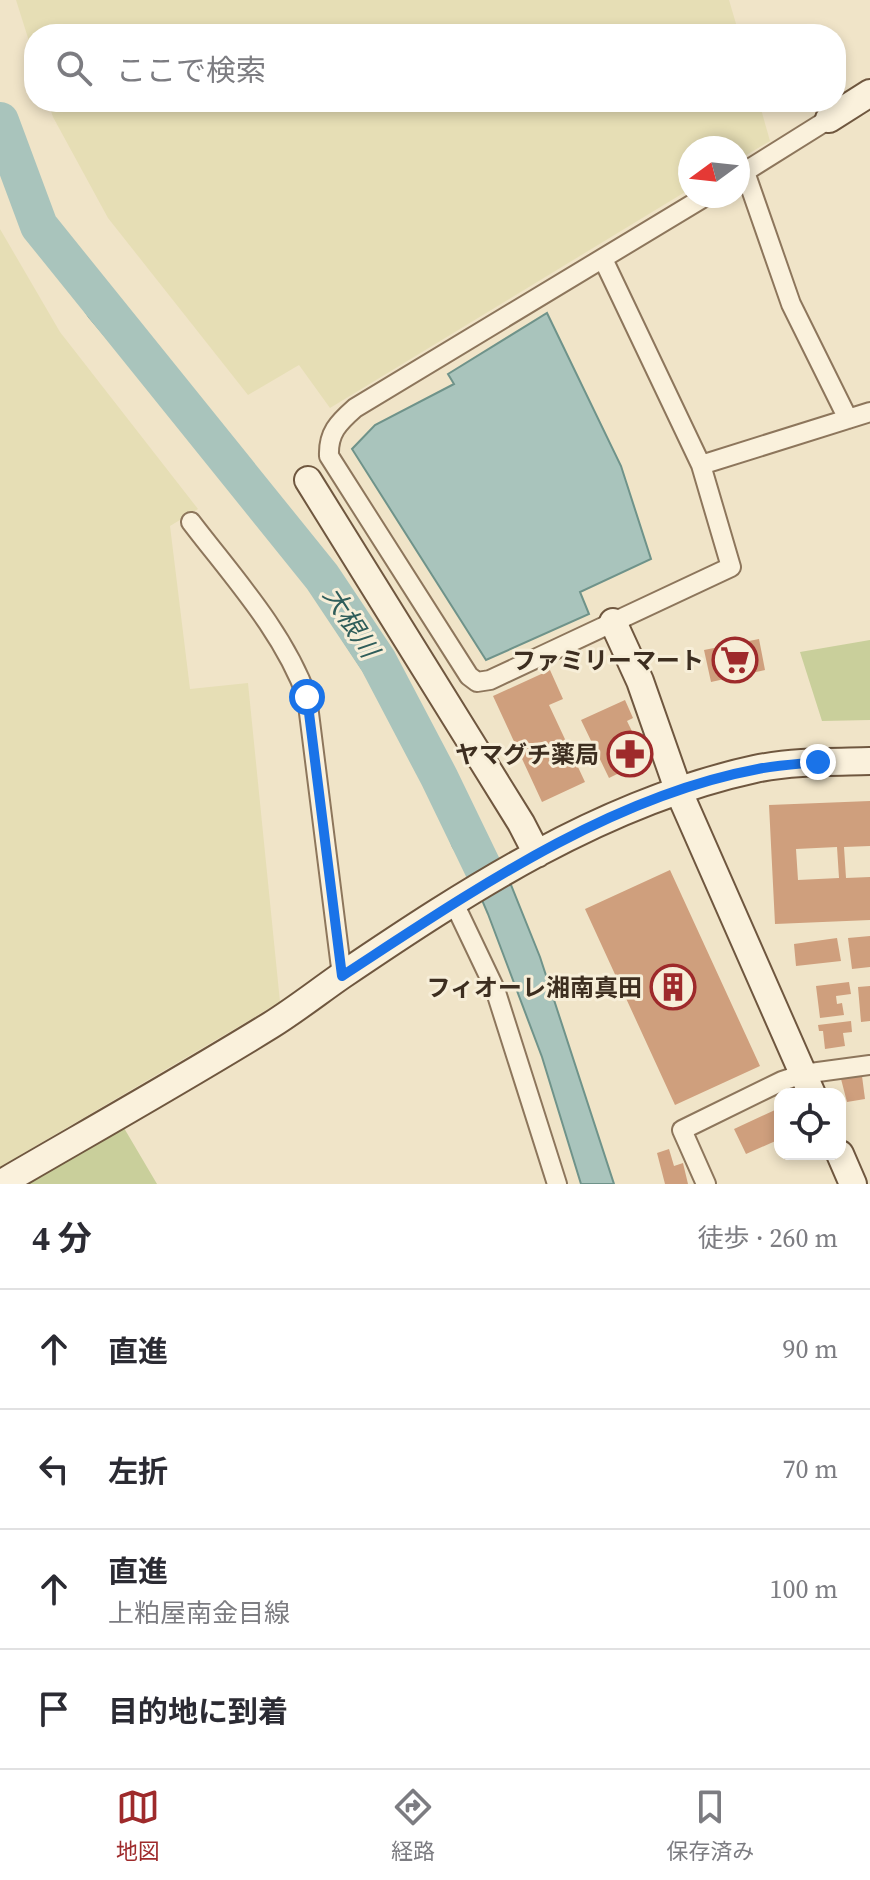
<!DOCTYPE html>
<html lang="ja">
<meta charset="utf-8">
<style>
body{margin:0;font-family:"Source Serif 4","Noto Sans JP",serif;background:#f7f7f7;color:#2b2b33}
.controls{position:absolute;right:24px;bottom:24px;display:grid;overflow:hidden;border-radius:16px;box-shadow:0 4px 12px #0003}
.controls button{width:72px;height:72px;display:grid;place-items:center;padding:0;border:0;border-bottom:2px solid #e1e1e2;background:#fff;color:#2b2b33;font:40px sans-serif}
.compass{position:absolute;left:678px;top:136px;width:72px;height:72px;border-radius:50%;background:#fff;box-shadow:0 4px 12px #0003;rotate:255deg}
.stop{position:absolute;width:24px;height:24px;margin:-18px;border:6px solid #1a73e8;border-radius:50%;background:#fff}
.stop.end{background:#1a73e8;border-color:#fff;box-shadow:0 2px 8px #0008}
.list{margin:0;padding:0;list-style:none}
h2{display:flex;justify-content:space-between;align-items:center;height:104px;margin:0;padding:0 32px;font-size:34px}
h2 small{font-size:26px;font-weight:400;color:#7c7c81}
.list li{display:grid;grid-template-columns:52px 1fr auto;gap:24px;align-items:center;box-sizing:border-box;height:120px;padding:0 32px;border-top:2px solid #e1e1e2}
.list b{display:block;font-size:30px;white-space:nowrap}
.list p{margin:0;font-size:26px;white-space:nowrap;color:#7c7c81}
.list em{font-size:26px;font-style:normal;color:#7c7c81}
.icon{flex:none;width:44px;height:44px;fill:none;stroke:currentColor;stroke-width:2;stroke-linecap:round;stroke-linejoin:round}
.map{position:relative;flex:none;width:870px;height:1184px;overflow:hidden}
.search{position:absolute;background:#fff;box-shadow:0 4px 12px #0003;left:24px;right:24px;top:24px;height:88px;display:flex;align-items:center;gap:20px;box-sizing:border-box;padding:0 28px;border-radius:32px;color:#7c7c81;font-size:30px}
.sheet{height:584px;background:#fff}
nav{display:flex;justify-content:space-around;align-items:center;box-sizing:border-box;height:112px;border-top:2px solid #e1e1e2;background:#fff;font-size:22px;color:#7c7c81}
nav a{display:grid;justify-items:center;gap:4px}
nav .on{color:#9e2a2b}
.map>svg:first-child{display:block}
.farmland{fill:#e6deb5}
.green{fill:#c9cf9b}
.water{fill:#a9c4bc;stroke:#6f938a;stroke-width:2;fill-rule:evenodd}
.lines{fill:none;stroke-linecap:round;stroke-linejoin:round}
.river{stroke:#a9c4bc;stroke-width:38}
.building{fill:#cf9f7d;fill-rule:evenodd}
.street-casing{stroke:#8d765c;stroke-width:22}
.secondary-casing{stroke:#6f573f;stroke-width:30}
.street{stroke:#faf1dc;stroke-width:18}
.secondary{stroke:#faf1dc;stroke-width:26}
.route{stroke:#1a73e8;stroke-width:10}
.labels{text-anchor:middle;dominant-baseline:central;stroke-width:6;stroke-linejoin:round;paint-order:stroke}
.poi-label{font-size:24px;font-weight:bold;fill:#3d2e20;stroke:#f7eed8;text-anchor:end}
.water-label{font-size:26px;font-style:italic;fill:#2f5d5a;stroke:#f7eed8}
</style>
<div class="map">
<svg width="870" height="1184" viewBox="0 0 870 1184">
<rect width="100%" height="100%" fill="#f0e4c8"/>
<path class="farmland" d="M16,0H729L739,34H34V57Z
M48,102H759L770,141L738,160V148H690V189L330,408L299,365L248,395L108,218L53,117Z
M0,229L60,332L198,509L170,526L190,689L248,683L280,1002L0,1167Z"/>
<path class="green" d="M870,640V720L822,721L800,652Z
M124,1128L157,1184H25Z"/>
<path class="water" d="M0,112L33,189L39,219L68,267L144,368L159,378L176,372L263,478L324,559L398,669L464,791L511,885L540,957L614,1184H581L542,1057L488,914L470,872L453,847L437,805L387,707L296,568L301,566L304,560L277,508L247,471L227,459L197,418L187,412L168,408L160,400L89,317L38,239L0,166ZM325,571L371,645L381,654L379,656L356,631L345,615L313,584L312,580L318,574ZM416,730L435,777L439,782L453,785L469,814L465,822H458L425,768L413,731Z
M547,313L621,466L651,559L580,592L589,614L486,660L352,449L375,425L454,384L448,374Z"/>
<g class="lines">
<path class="river" d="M0,121L39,226L322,577L378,661L439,777L484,870"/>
</g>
<path class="building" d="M759,639L765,670L711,682L704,650Z
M550,670L563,699L549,705L585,782L542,802L493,696Z
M625,700L633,718L627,721L646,760L609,778L581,720Z
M870,801V846L844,847L846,878L870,877V920L775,924L769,805ZM837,847L839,878L798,880L796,849Z
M670,870L760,1066L675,1105L585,909Z
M870,936V967L852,969L848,938Z
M837,938L841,961L796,966L794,944Z
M849,982L851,994L836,996L837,1004L842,1003L844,1015L820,1018L816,986Z
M870,986V1021L861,1022L858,987Z
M851,1021L852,1032L843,1033L845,1046L825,1049L823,1031H819L818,1025Z
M862,1076L865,1099L847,1102L841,1079Z
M775,1110L777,1114L780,1113V1139L746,1154L734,1129Z
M669,1149L674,1166L683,1163L688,1184H665L657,1153Z"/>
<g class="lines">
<g class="street-casing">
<path id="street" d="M745,172L791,304L848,419
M738,176L829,119
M603,259L701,465L731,567L490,680L477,682L469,676L329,456C328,433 338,423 355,408L706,196
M701,465L870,412
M191,522C233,577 283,631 307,697L342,976
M454,903L495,989L557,1184
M706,1184L682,1130L782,1081L803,1074L870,1065"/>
</g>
<g class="secondary-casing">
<path id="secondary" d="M829,119L870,93
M308,480L521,823L537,854
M613,622L640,681L679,792L812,1094
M840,1154L853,1184
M0,1184C91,1131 182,1080 271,1025C295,1010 318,992 341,976C468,890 603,802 755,769C793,761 832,762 870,761"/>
</g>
<use href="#street" class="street"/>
<use href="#secondary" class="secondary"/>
</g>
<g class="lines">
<path class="route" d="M307,697L342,976C468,894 607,797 758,769C778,765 798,764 818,762"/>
</g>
<defs>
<g id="supermarket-ring" transform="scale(2.3)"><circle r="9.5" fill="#f7eed8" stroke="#9e2a2b" stroke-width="1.5"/><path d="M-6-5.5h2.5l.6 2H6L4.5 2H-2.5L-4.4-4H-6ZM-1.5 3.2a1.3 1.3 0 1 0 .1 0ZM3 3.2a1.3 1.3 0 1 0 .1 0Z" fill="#9e2a2b"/></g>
<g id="pharmacy-ring" transform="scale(2.3)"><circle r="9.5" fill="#f7eed8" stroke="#9e2a2b" stroke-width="1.5"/><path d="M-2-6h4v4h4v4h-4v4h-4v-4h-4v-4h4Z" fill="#9e2a2b"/></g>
<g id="building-ring" transform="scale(2.3)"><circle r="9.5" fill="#f7eed8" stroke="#9e2a2b" stroke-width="1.5"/><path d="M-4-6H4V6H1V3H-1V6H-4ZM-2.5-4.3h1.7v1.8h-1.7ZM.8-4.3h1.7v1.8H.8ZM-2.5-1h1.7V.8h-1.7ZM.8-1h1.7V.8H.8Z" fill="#9e2a2b"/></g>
</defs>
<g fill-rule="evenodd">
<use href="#supermarket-ring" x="735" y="660"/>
<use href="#pharmacy-ring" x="630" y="754"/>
<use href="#building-ring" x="673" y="987"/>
</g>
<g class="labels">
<g class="poi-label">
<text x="704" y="660">ファミリーマート</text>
<text x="599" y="754">ヤマグチ薬局</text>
<text x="642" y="987">フィオーレ湘南真田</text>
</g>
<g class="water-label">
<text transform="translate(351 622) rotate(57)">大根川</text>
</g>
</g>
</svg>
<div class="controls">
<button><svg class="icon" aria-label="locate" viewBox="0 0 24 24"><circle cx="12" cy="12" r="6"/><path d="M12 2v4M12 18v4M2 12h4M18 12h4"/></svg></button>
</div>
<svg class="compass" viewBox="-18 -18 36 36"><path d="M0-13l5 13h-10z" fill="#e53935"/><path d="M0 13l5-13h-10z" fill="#7c7c81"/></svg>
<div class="stop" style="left:307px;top:697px"></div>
<div class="stop end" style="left:818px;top:762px"></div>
<div class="search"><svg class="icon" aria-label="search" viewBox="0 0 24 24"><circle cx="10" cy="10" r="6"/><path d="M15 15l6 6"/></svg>ここで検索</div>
</div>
<section class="sheet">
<h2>4 分<small>徒歩 · 260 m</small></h2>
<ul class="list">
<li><svg class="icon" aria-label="ahead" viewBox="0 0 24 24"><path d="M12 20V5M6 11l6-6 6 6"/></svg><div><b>直進</b></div><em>90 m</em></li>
<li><svg class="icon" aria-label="left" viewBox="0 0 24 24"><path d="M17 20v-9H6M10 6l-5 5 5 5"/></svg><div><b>左折</b></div><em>70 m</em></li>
<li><svg class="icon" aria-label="ahead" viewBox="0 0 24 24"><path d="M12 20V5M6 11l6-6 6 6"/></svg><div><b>直進</b><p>上粕屋南金目線</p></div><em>100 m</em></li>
<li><svg class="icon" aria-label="arrive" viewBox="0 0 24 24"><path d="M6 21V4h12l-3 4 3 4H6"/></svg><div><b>目的地に到着</b></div></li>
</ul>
</section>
<nav>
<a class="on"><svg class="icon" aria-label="map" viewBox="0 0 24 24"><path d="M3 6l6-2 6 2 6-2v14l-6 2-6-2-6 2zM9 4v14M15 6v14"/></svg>地図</a>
<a><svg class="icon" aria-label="directions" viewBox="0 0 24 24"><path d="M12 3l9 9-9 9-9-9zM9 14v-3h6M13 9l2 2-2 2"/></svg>経路</a>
<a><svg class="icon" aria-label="saved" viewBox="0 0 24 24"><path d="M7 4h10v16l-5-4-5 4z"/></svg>保存済み</a>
</nav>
